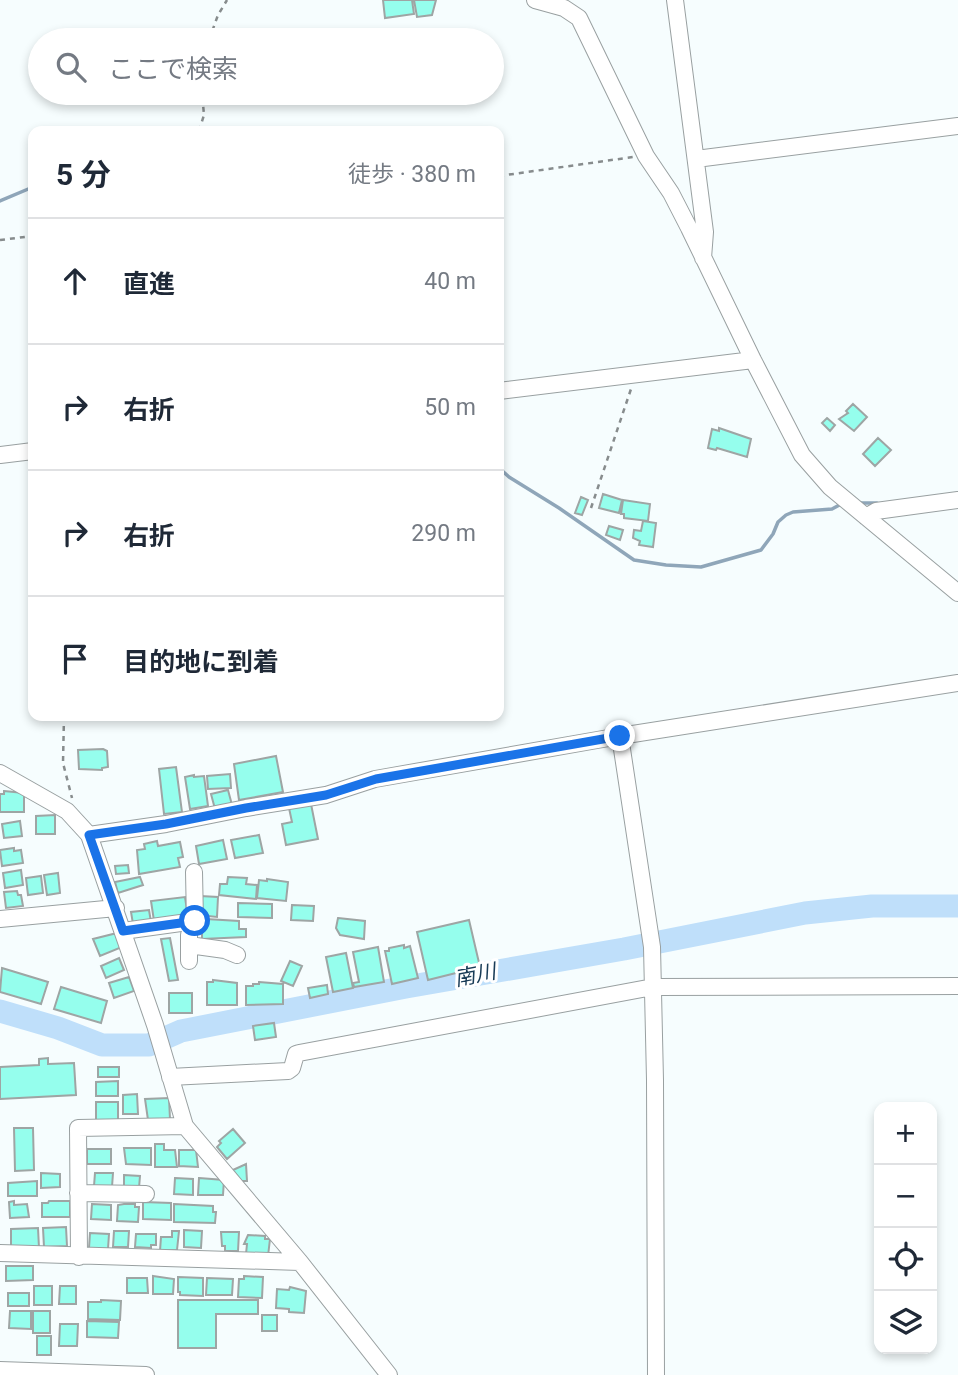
<!DOCTYPE html>
<html lang="ja">
<meta charset="utf-8">
<style>
body{margin:0;font-family:Roboto,"Noto Sans JP",sans-serif;background:#f2f2f3;color:#1f2937}
.controls{position:absolute;right:21px;bottom:21px;display:grid;overflow:hidden;border-radius:14px;box-shadow:0 4px 10px #0003}
.controls button{width:63px;height:63px;display:grid;place-items:center;padding:0;border:0;border-bottom:2px solid #e0e1e3;background:#fff;color:#1f2937;font:35px sans-serif}
.stop{position:absolute;width:21px;height:21px;margin:-16px;border:5px solid #1a73e8;border-radius:50%;background:#fff}
.stop.end{background:#1a73e8;border-color:#fff;box-shadow:0 2px 7px #0008}
.list{margin:0;padding:0;list-style:none}
h2{display:flex;justify-content:space-between;align-items:center;height:91px;margin:0;padding:0 28px;font-size:30px}
h2 small{font-size:23px;font-weight:400;color:#747a83}
.list li{display:grid;grid-template-columns:46px 1fr auto;gap:21px;align-items:center;box-sizing:border-box;height:126px;padding:0 28px;border-top:2px solid #e0e1e3}
.list b{display:block;font-size:26px;white-space:nowrap}
.list em{font-size:23px;font-style:normal;color:#747a83}
.icon{flex:none;width:38px;height:38px;fill:none;stroke:currentColor;stroke-width:2;stroke-linecap:round;stroke-linejoin:round}
.map{position:relative;flex:none;width:958px;height:1375px;overflow:hidden}
.search{position:absolute;background:#fff;box-shadow:0 4px 10px #0003;left:28px;top:28px;width:476px;height:77px;display:flex;align-items:center;gap:18px;box-sizing:border-box;padding:0 24px;border-radius:38px;color:#747a83;font-size:26px}
.panel{position:absolute;background:#fff;box-shadow:0 4px 10px #0003;left:28px;top:126px;width:476px;height:595px;border-radius:14px}
.map>svg:first-child{display:block}
.lines{fill:none;stroke-linecap:round;stroke-linejoin:round}
.stream{stroke:#8fa6b9;stroke-width:3.5}
.river{stroke:#bfdffa;stroke-width:23}
.building{fill:#95feed;stroke:#9ea5a4;stroke-width:2}
.minor-casing{stroke:#99a0a1;stroke-width:18}
.path{stroke:#878c8d;stroke-width:2.5;stroke-dasharray:5 5;stroke-linecap:butt}
.minor{stroke:#fff;stroke-width:16}
.route{stroke:#1a73e8;stroke-width:9}
.labels{text-anchor:middle;dominant-baseline:central;stroke-width:6;stroke-linejoin:round;paint-order:stroke}
.water-label{font-size:21px;font-style:italic;fill:#193c57;stroke:#fff}
</style>
<div class="map">
<svg width="958" height="1375" viewBox="0 0 958 1375">
<rect width="100%" height="100%" fill="#f6fdfe"/>
<g class="lines">
<path class="stream" d="M0,201L33,187
M499,468L509,477L559,508L634,560L666,565L701,567L761,550L773,534L778,522L786,515L793,512L832,509L843,503
M861,503H877"/>
<path class="river" d="M0,1011L58,1028L102,1045H149L181,1031L406,987L624,949L805,913L872,906H958"/>
</g>
<path class="building" d="M383,0H412L414,14L385,18Z
M414,0H436L432,15L417,17Z
M853,404L867,417L854,431L839,419L848,413L846,411Z
M827,418L835,425L830,431L822,423Z
M719,428L751,439L747,457L717,448L716,450L708,448L712,429L719,431Z
M878,438L891,450L875,466L863,454Z
M603,494L622,500L619,513L599,508Z
M581,497L588,500L582,515L575,513Z
M623,500L650,504L648,521L624,518V514H621Z
M643,521L656,523L653,547L639,545L640,541L633,538L634,530L641,531Z
M609,526L623,530L620,540L606,535Z
M103,749L107,751L108,767L102,768V770L79,769L78,750Z
M276,756L283,792L239,800L234,764Z
M176,767L182,812L164,814L159,769Z
M230,774L231,788L208,789L207,776Z
M194,775V777L204,776L208,806L190,809L185,777Z
M228,790L232,805L215,809L211,794Z
M4,791L24,793V812H0V794H4Z
M311,804L318,839L286,845L282,824L292,822L289,808Z
M55,815V834H36V816Z
M20,821L22,836L4,838L2,824Z
M259,835L263,853L235,858L231,840Z
M223,840L227,859L199,864L196,846Z
M157,841L158,846L180,842L183,857L178,858L180,867L139,874L137,850L145,849L144,844Z
M14,848V851L21,850L23,863L2,866L0,850Z
M128,865L129,873L116,874L115,866Z
M21,870L23,885L5,888L3,873Z
M58,873L60,893L47,895L44,875Z
M41,876L43,893L28,895L26,878Z
M140,877L143,885L118,893L115,882Z
M228,877L247,878L246,884L257,885L256,899L219,895L220,884H227Z
M267,879L288,882L286,901L257,898L259,880L267,881Z
M17,891L18,895H21L23,906L6,908L4,892Z
M200,896L218,897L217,917L199,915Z
M185,897L188,917L154,921L151,901Z
M238,903L272,904V918L238,917Z
M292,905L314,906L313,921L291,920Z
M149,910L151,922L133,924L131,912Z
M338,918L365,921L364,939L340,935L336,928Z
M206,919L239,921V929H246V937L202,939V927H206Z
M469,920L480,967L428,980L417,932Z
M117,933L122,947L100,956L93,939Z
M170,938L178,980L169,981L161,939Z
M404,945V948L410,946L418,978L392,984L385,951H389V948Z
M378,947L384,982L354,987L353,983L359,982L353,952Z
M346,953L353,988L333,992L326,957Z
M119,958L124,970L106,978L101,966Z
M290,961L302,966L293,986L281,981Z
M2,968L48,982L41,1004L0,992Z
M129,977L134,991L114,998L109,983Z
M213,980L237,983V1005H207V982H213Z
M259,982L283,984V1004L246,1005V986H253V984H259Z
M327,985L328,994L310,998L308,988Z
M61,987L107,1001L101,1023L54,1009Z
M169,993H192V1013H169Z
M274,1023L276,1037L255,1040L253,1026Z
M48,1058V1064L74,1063L76,1095L0,1099V1067L39,1065V1059Z
M98,1067H119V1077H98Z
M118,1081V1096H96V1082Z
M137,1094L138,1114H123V1095Z
M169,1098L170,1119L148,1120L145,1099Z
M96,1102H118V1120H96Z
M14,1128H33L34,1170L15,1171Z
M233,1129L245,1143L227,1159L217,1147L221,1143L219,1141Z
M155,1144H164V1150H175L177,1167H155Z
M124,1148H151V1165L126,1164Z
M87,1149H111V1164H87Z
M179,1150H196L198,1167L179,1166Z
M246,1164L247,1181H241L233,1170Z
M41,1173L60,1174V1187L41,1188Z
M95,1173H113L112,1187L94,1186Z
M124,1175L140,1176L139,1188L124,1187Z
M175,1178L193,1179V1195L174,1194Z
M199,1178L224,1180L223,1195H198Z
M37,1181V1196H8V1183Z
M14,1201V1205L27,1204L29,1217L10,1218L9,1202Z
M49,1201H70V1217H42V1203H48Z
M143,1202L171,1203V1220L143,1219Z
M92,1204L111,1205V1220L91,1219Z
M124,1204H135V1207H139L138,1222L117,1221L118,1205Z
M174,1204L213,1206V1212H216L215,1223L174,1222Z
M66,1227L67,1246L44,1247L43,1228Z
M38,1228L39,1248L11,1247V1229Z
M184,1230L202,1231L201,1248L184,1247Z
M114,1231H129L128,1247H113Z
M172,1231H179L177,1250L160,1251L161,1237H172Z
M221,1232H239L238,1251H225V1246H222Z
M90,1233L109,1234L108,1249L89,1248Z
M136,1234H156V1245H151V1248L135,1247Z
M248,1235L265,1236V1239H270L268,1256L246,1254L247,1244H244Z
M6,1266H33V1280L6,1281Z
M153,1276L174,1279L173,1294H153Z
M244,1276L263,1277L262,1298L238,1297L239,1279H244Z
M178,1277L203,1278V1296L180,1295V1292H178Z
M127,1278H147L148,1293H127Z
M207,1278L233,1279L232,1295H206Z
M34,1286H52V1305H34Z
M60,1286H76V1304H59Z
M290,1287L306,1291L304,1313L289,1312V1309L276,1308L277,1289L289,1290Z
M8,1293H29V1306H8Z
M101,1300L121,1301L120,1320L88,1319V1302H101Z
M178,1300H258V1314H216V1348H178Z
M10,1311H31V1329L9,1328Z
M33,1311H50V1333H33Z
M262,1315H277V1331H262Z
M87,1321L119,1322L118,1338L87,1337Z
M60,1324H78L77,1346H59Z
M37,1336H51V1355H37Z"/>
<g class="lines">
<g class="minor-casing">
<path id="minor" d="M535,0L564,8L579,18L646,156L671,193L689,228L753,360L802,455L830,487L958,593
M675,0L705,232L703,258
M696,159L958,126
M499,391L753,360
M0,455L33,451
M866,517L876,511L958,500
M0,773L67,811L89,835L155,1025L185,1126L300,1262L389,1375
M89,835L166,824L246,808L326,795L375,779L620,736
M0,919L116,908
M123,931L195,921L194,872
M189,935V961
M189,945L225,950L237,955
M170,1077L288,1071L292,1068L296,1054L299,1053L653,987L958,986
M78,1193L146,1194
M0,1253L300,1262
M79,1257L78,1128L185,1126
M0,1370L146,1375
M656,1375L655,1080L652,947L620,736L958,683"/>
</g>
<path class="path" d="M209,40L218,15L227,0
M199,131L204,115L202,93
M499,176L633,157
M0,240L33,236
M591,508L631,389
M64,716L63,763L72,798"/>
<use href="#minor" class="minor"/>
</g>
<g class="lines">
<path class="route" d="M195,921L123,931L89,835L166,824L246,808L326,795L376,779L620,736"/>
</g>
<g class="labels">
<g class="water-label">
<text transform="translate(475 975) rotate(-11)">南川</text>
</g>
</g>
</svg>
<div class="controls">
<button>+</button>
<button>−</button>
<button><svg class="icon" aria-label="locate" viewBox="0 0 24 24"><circle cx="12" cy="12" r="6"/><path d="M12 2v4M12 18v4M2 12h4M18 12h4"/></svg></button>
<button><svg class="icon" aria-label="layers" viewBox="0 0 24 24"><path d="M12 4l9 5-9 5-9-5zM3 14l9 5 9-5"/></svg></button>
</div>
<div class="stop" style="left:195px;top:921px"></div>
<div class="stop end" style="left:620px;top:736px"></div>
<div class="search"><svg class="icon" aria-label="search" viewBox="0 0 24 24"><circle cx="10" cy="10" r="6"/><path d="M15 15l6 6"/></svg>ここで検索</div>
<section class="panel">
<h2>5 分<small>徒歩 · 380 m</small></h2>
<ul class="list">
<li><svg class="icon" aria-label="ahead" viewBox="0 0 24 24"><path d="M12 20V5M6 11l6-6 6 6"/></svg><div><b>直進</b></div><em>40 m</em></li>
<li><svg class="icon" aria-label="right" viewBox="0 0 24 24"><path d="M7 20v-9h11M14 6l5 5-5 5"/></svg><div><b>右折</b></div><em>50 m</em></li>
<li><svg class="icon" aria-label="right" viewBox="0 0 24 24"><path d="M7 20v-9h11M14 6l5 5-5 5"/></svg><div><b>右折</b></div><em>290 m</em></li>
<li><svg class="icon" aria-label="arrive" viewBox="0 0 24 24"><path d="M6 21V4h12l-3 4 3 4H6"/></svg><div><b>目的地に到着</b></div></li>
</ul>
</section>
</div>
